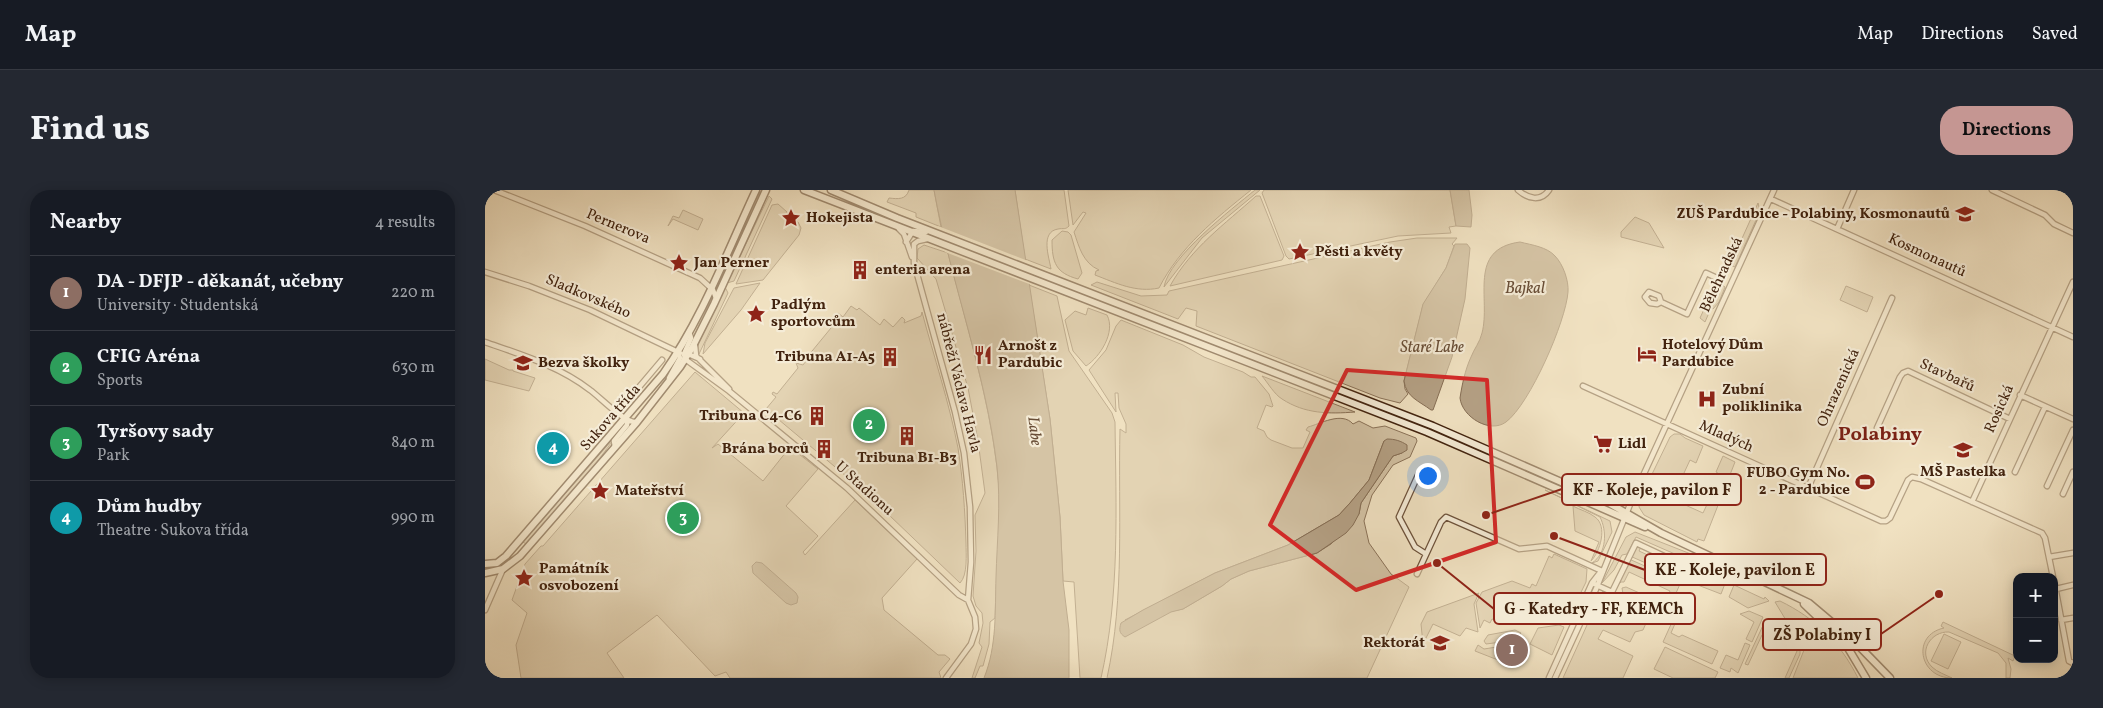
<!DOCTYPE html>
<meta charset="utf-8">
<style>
body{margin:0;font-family:Vollkorn,serif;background:#242831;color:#f1f3f6}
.controls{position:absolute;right:15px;bottom:15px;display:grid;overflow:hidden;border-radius:10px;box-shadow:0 2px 12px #0003}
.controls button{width:45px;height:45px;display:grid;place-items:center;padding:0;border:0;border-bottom:1px solid #363941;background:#171b24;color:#f1f3f6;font:25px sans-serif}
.you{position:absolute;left:942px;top:285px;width:18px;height:18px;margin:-12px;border:4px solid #fff;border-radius:50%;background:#1a73e8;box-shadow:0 0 0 8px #1a73e833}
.badge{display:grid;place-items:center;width:32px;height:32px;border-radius:50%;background:#c59692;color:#fff;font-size:16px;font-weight:700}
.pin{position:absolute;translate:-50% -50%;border:2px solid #fff;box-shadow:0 1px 5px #0006}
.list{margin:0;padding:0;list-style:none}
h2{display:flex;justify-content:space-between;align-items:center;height:65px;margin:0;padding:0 20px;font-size:21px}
h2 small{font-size:16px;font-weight:400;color:#9ea1a6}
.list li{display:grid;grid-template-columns:32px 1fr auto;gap:15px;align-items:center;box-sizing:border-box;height:75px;padding:0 20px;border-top:1px solid #363941}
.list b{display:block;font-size:19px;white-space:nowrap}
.list p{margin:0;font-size:16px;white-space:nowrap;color:#9ea1a6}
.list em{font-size:16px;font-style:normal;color:#9ea1a6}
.map{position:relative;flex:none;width:1588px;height:488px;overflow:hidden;border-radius:20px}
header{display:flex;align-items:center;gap:30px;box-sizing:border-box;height:70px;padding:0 25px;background:#171b24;border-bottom:1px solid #363941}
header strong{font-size:24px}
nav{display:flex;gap:28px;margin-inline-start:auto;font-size:18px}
.intro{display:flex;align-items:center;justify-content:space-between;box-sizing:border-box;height:120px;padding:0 30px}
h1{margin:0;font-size:35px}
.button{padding:12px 22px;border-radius:20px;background:#c59692;color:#111;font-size:18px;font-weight:700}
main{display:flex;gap:30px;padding:0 30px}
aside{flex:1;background:#171b24;border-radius:20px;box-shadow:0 2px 12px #0003}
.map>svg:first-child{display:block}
.green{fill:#d2c1a3;stroke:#8a7258;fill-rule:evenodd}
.water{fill:#b4a084;stroke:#866e55}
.pier{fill:#f0e1c1}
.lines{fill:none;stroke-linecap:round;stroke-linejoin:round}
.street-casing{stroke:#6d523b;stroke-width:7}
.secondary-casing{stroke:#41220e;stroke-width:9}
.street{stroke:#f5ecd7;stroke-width:4.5}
.secondary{stroke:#f5ecd7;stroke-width:6}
.marked{fill:none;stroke:#d62828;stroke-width:4;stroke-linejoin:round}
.labels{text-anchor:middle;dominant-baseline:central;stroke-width:4.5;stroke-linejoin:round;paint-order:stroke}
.poi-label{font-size:15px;font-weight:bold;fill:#41220e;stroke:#f5ecd7;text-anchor:start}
.street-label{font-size:15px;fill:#41220e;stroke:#f5ecd7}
.water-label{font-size:16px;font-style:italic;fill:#694e37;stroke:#f5ecd7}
.district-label{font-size:20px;font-weight:bold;fill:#7a1f14;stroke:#f5ecd7}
.leader{fill:none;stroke:#8f2418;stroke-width:2}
.callout-dot{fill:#8f2418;stroke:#f5ecd7;stroke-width:2}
.callout{fill:#f5ecd7;stroke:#8f2418;stroke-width:2}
.callout-label{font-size:16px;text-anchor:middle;font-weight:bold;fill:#41220e}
</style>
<header>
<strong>Map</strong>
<nav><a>Map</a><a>Directions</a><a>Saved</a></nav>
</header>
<div class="intro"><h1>Find us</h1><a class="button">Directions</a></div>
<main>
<aside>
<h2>Nearby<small>4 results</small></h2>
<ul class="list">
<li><span class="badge" style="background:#8d6e63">1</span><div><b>DA - DFJP - děkanát, učebny</b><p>University · Studentská</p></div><em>220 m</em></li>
<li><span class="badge" style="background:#2e9e5b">2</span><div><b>CFIG Aréna</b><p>Sports</p></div><em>630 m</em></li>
<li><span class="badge" style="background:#2e9e5b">3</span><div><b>Tyršovy sady</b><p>Park</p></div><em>840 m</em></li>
<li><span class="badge" style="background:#0f9aa8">4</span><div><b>Dům hudby</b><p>Theatre · Sukova třída</p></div><em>990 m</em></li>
</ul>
</aside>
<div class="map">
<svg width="1588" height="488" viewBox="0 0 1588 488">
<rect width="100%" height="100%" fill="#f0e1c1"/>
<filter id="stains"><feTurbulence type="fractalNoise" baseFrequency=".004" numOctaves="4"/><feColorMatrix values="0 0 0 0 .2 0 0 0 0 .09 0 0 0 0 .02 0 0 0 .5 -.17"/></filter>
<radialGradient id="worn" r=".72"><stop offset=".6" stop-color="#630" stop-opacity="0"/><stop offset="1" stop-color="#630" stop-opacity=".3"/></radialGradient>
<path class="green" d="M424,0H449L456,37L431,27V23L402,12L404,8C413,9 421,10 424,0Z
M530,0H579L584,36C580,40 579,38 573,39C555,42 564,67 566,79L540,69Z
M583,0H766C730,29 695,57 674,98C651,103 631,93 610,85L611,81L614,80C598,73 594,57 589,42L601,23L598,22L588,35Z
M770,0H775L717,48L679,97C684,67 747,19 770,0Z
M779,0H965L971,36L964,37L966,43L913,46L804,69L801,66L777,3Z
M284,6L287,9L249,91L242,93Z
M771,6H775L799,66L797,70L685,96C706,58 740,34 771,6Z
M1273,13L1275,21L1250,77L1245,75Z
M293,14L302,22L304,31L313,32L316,38L314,45L278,90L251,94L287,15Z
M198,20L218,29L213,40L188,29L183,36L188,26L194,28Z
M1150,27L1164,33L1179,58L1136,47V42Z
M577,41L583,42L586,45L597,83L593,89C571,83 567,73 567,50Z
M932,48H972L967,54L969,56L961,78L938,115L919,191L920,199L923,204L915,213L895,208L711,136L712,121L701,118L693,129L606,95L612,92L656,106L682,105L684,101L905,52Z
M439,55L463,63C481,134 503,204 512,277C518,326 511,379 510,428L505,432L504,454L498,476H495L490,488H487L497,457L494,453L498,433L497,423L491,416L488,406L491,361L490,325L500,303L493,251L483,198L451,89L432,68L433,59Z
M1232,91L1240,97L1234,112L1228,119L1226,118L1220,132L1215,128Z
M275,93L256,120L218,164L220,153L249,98Z
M544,95L572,106L584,161L627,223L630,232C631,317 635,405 616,488H595L589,392L578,391L575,327L565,229Z
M1361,96L1388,107L1382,122L1355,110Z
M240,97L243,103L214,164L213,153Z
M366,116L372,120L374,118L395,135L399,129L408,137L417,127L420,130L419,133L436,126L437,122C449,167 464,212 473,258C478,290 480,321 481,353C481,364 483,385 475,393L380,302L281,219L291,207L287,204L288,202L292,204L313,178L311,173L318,175L321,171L318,165L323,166L355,127L353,123L358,127Z
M603,118L622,125C631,142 615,167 601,176L588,161L580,130L590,121L601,125Z
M636,130L698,155L719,167L758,182L766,187H770L784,204L788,216L787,217L781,215L772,238L779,241L782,247L786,250L807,258H818L825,242L821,240L823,237C835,234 857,221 868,234L874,231L888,238L900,236L931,248L932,251L925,267L908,275L887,305L879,331L884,353L906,384L924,397L882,488H622C640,406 633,322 635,239L641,243V234L634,218L633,203H630L631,222L604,180L621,160L631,136ZM899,251L917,263L908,266L876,313L874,324L846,354L832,363L764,381L746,389L737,396L698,419L640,430L730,383L803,355L854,325L865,313L884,290Z
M0,169L24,180H28V181L50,188L44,201L0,190Z
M210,182L259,223L227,258L233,254L278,291L305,257L333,279L301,316L333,346L318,362L320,365L370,310L432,369L397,408L399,420L453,465H460L465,469L454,482L456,488H245L241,482L230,486L172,425L122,463L139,488H36L31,455L42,423L27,410L40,374L56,356H58Z
M777,186L870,222C844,224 820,224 797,209C789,204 783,193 777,186Z
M135,241L109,276L41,354L38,352Z
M1189,244H1195L1200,248L1218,256L1211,273L1205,270L1187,309L1218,323L1236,285L1231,282L1238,266L1250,272L1219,351L1213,349L1212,352L1159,325L1154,317L1155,309L1185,247Z
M1060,300L1125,331L1127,342L1113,371L1107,373C1122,363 1122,341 1115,327Z
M1088,316C1095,320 1104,322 1110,327C1123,336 1115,362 1106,371L1114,352L1090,341Z
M1150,342L1211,366L1203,386H1191L1199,368L1151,347L1142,364L1137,365L1129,380L1117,393L1141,347Z
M1151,355L1156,357L1154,361L1193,379L1190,386L1145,366Z
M1069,364L1102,379L1101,392L1081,433L1055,434L1058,428L1043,423L1042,427L1036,424L1034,428L1029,426L1027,429L1021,427L1020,430L1014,428L1012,431L1007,429L1005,433L999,430L995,438L991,413L997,402L1027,391L1045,398L1047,394L1051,396L1064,366L1067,368Z
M1144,369L1196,392L1186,414L1180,411L1185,401L1144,382L1139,392H1136L1131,397Z
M1206,389L1240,390L1241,391L1236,404L1205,392Z
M1249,395L1279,409L1280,407L1284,411L1263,418L1244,407Z
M1141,397L1168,409L1169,415L1165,416L1138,404L1137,398Z
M1120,400L1166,422L1158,440L1150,442L1145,452L1118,440L1113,449L1148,466L1138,488H1078L1117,402Z
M994,403L989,414L993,442L981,438L975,446L948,434L938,454L936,434L942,422Z
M1201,408L1186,443L1194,447L1197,445L1233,461L1227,474L1178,452L1197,410Z
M1295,411C1330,428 1355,452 1373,488H1308L1319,460L1290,412Z
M1264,421L1278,427L1267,452L1261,449L1269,432L1255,424Z
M1281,429L1303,439L1315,458V464L1304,488H1300L1312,461L1277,445L1263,475L1260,474Z
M1458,432L1530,466L1528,471L1523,468L1526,479L1525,488H1521V473L1513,463L1464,442C1446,441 1432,462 1447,477C1452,482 1461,485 1467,488C1434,488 1426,445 1459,438L1456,436Z
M1074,435L1079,437L1067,465L1045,454L1053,438Z
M1030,440L1036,443L1034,446L1031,445L1018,474L1013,470L990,461L993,455L999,459L1024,455V451L1001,454L999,451L1003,445Z
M1459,444L1476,452L1463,479L1446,471Z
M1260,453L1265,455L1253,483L1246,478L1245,482L1235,478L1241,465L1253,470Z
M1180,457L1233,482L1230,488H1188L1169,479Z"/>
<path class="water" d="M449,0H530L565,229L575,327L578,391L584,440V488H499C512,456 510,421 511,387C512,351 516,313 512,277C501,183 466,93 449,0Z
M965,0H984L987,25L986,37L971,36Z
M1035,52C1047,55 1062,57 1070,66C1078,74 1084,91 1083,102C1081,131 1045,214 1021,232C1005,244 977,227 975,208C977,195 980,180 986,167C989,159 995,152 997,143C1006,109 982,59 1035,52Z
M970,54H982L985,58L980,109L967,167L948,220H946C934,211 921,207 919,191L938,114L961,78Z
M902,249C910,249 916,251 922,255V260L917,263L908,266L876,313L874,324L868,335L861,343L832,363L764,381L746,389L737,396L698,419L686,422L640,447C634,443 634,440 636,433L658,420L730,383L803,355L854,325L865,313L884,290L899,251Z
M271,372L277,373L311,403L313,407L312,413L306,415L301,413L268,383L267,376Z"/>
<path class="pier" d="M453,36L543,71L547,95L460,62Z"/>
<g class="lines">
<g class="street-casing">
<path id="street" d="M9,0L100,36L215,88L228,100L231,108
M1033,0C1043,9 1056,12 1064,0
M1507,0L1560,25L1569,34L1588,43
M0,1V0
M1286,9L1588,147
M414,39L419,44L427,67
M1352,39L1369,0
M442,49L433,51L429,54V73L470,222L479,263L485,317L486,372L483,410L490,427L491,439L486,454L461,488
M421,52L428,41L441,42
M0,82L44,96L105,120L195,163
M1176,112L1174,106L1164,102L1160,107L1165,113L1172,114L1176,112L1202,124L1221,83L1232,88
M0,152C37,165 74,176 105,200C115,207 140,234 152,232
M210,156L211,166L244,199
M199,164L200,169L244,201L362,298L474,405L483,410
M199,164L206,148L204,142
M203,164L215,169
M184,188L195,168L193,162
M1098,196L1396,331H1401L1405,328L1423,290L1427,287L1436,289L1557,343L1560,348L1568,387
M1535,205L1588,229
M133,222L177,170
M1392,238L1415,187L1418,183L1423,181L1525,229
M130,257L129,251L142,235V230
M1530,282L1560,217
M934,283L914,327L930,357L941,364
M1562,296L1588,240
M1323,298L1407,108
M1578,304L1588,282
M1487,312L1588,92
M1564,367L1588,363
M932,384L956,332L961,327L1034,359L1062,356L1117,381
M1569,391L1584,471L1588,473
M1107,393L1127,402L1151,353L1196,374
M1571,399L1588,395
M0,420L18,379
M1576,430L1588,428
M1064,488L1107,393L1114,384
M1070,488L1111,399L1146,312L1289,0"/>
</g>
<g class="secondary-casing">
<path id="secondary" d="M319,0L942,242L1160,337
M346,0L412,28L948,236L1122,312L1176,343L1324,413L1369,451L1405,488
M0,374L12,373L21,366L178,184C217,129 242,62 271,0
M0,383L18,379L35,366L152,232L195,177L207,158L229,114L281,0
M1319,414L1360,453L1381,488"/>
</g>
<use href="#street" class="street"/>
<use href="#secondary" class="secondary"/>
</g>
<path d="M0 0H1588V488H0ZM862,180L1002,190L1011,352L871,400L785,335Z" fill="#f0e1c1" fill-opacity=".55" fill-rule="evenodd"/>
<path class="marked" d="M862,180L1002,190L1011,352L871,400L785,335Z"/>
<defs>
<g id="school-bare" transform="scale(1.5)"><path d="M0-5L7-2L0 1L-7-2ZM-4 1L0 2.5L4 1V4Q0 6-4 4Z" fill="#8f2418" stroke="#f5ecd7" stroke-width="2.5" paint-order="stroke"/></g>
<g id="sight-bare" transform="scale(1.5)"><path d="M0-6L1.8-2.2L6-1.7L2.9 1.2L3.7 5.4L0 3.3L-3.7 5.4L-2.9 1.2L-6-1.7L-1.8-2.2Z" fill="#8f2418" stroke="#f5ecd7" stroke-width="2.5" paint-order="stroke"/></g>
<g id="building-bare" transform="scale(1.5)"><path d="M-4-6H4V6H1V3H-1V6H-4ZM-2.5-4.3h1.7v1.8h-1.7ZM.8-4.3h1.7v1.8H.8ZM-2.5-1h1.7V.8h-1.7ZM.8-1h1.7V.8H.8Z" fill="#8f2418" stroke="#f5ecd7" stroke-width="2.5" paint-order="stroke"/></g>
<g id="hotel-bare" transform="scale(1.5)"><path d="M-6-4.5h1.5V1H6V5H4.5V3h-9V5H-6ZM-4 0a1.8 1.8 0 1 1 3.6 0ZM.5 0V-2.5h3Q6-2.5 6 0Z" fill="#8f2418" stroke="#f5ecd7" stroke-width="2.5" paint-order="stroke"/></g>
<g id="restaurant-bare" transform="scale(1.5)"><path d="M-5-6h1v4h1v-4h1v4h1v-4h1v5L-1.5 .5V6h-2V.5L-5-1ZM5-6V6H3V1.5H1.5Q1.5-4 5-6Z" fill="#8f2418" stroke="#f5ecd7" stroke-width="2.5" paint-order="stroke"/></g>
<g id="hospital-bare" transform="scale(1.5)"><path d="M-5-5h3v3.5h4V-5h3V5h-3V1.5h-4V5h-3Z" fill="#8f2418" stroke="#f5ecd7" stroke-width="2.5" paint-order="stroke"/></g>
<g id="supermarket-bare" transform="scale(1.5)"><path d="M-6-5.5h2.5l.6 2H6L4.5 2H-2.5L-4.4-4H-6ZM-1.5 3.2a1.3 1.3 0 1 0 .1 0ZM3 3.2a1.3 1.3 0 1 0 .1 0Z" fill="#8f2418" stroke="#f5ecd7" stroke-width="2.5" paint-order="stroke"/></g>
<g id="stadium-bare" transform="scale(1.5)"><path d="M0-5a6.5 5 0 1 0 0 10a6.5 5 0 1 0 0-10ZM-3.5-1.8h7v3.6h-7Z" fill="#8f2418" stroke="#f5ecd7" stroke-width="2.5" paint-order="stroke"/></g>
<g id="university-bare" transform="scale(1.5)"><path d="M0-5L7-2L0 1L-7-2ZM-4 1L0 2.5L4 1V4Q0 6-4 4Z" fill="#8f2418" stroke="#f5ecd7" stroke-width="2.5" paint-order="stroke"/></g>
</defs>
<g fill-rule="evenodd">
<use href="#school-bare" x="1480" y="24"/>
<use href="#sight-bare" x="306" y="28"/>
<use href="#sight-bare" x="815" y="62"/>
<use href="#sight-bare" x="194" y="73"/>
<use href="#building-bare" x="375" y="80"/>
<use href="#sight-bare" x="271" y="124"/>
<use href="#hotel-bare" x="1162" y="164"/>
<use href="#restaurant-bare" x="498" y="165"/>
<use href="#building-bare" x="405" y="167"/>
<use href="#school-bare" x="38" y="173"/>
<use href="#hospital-bare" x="1222" y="209"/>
<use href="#building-bare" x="332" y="226"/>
<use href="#building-bare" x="422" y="246"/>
<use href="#supermarket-bare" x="1118" y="254"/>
<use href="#building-bare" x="339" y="259"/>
<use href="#school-bare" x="1478" y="260"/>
<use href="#stadium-bare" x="1380" y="292"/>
<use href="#sight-bare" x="115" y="301"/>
<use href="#sight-bare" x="39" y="388"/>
<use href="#university-bare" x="955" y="453"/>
</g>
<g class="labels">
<g class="poi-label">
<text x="1465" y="24" text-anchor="end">ZUŠ Pardubice - Polabiny, Kosmonautů</text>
<text x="321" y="28">Hokejista</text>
<text x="830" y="62">Pěsti a květy</text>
<text x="209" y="73">Jan Perner</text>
<text x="390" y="80">enteria arena</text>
<text x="286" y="115">Padlým<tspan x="286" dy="17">sportovcům</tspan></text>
<text x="1177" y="155">Hotelový Dům<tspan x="1177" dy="17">Pardubice</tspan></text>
<text x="513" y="156">Arnošt z<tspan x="513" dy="17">Pardubic</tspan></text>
<text x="390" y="167" text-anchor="end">Tribuna A1-A5</text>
<text x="53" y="173">Bezva školky</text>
<text x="1237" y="200">Zubní<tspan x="1237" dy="17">poliklinika</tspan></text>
<text x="317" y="226" text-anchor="end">Tribuna C4-C6</text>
<text x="1133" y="254">Lidl</text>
<text x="324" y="259" text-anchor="end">Brána borců</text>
<text x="422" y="268" text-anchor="middle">Tribuna B1-B3</text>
<text x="1478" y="282" text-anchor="middle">MŠ Pastelka</text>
<text x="1365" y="283" text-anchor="end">FUBO Gym No.<tspan x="1365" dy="17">2 - Pardubice</tspan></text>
<text x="130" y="301">Mateřství</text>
<text x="54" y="379">Památník<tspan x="54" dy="17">osvobození</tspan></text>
<text x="940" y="453" text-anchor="end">Rektorát</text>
</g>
<g class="street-label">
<text transform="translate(133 37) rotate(23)">Pernerova</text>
<text transform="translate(1442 66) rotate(25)">Kosmonautů</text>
<text transform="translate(1237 85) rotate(-65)">Bělehradská</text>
<text transform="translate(103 107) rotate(23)">Sladkovského</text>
<text transform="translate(1462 186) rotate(25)">Stavbařů</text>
<text transform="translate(473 193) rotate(76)">nábřeží Václava Havla</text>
<text transform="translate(1354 198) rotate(-66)">Ohrazenická</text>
<text transform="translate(1515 219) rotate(-66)">Rosická</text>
<text transform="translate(126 228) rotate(-49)">Sukova třída</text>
<text transform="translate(1241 247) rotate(24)">Mladých</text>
<text transform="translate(379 299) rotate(42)">U Stadionu</text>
</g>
<g class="water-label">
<text x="1040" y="99">Bajkal</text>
<text x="947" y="158">Staré Labe</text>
<text transform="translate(549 241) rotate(83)">Labe</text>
</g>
<g class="district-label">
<text x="1395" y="245">Polabiny</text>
</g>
</g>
<path class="leader" d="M1001 325L1077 299M1069 346L1160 380M952 373L1009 419M1454 404L1396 444"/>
<g class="callout-dot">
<circle cx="1001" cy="325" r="5"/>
<circle cx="1069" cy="346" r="5"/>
<circle cx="952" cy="373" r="5"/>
<circle cx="1454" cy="404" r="5"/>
</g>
<g class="callout">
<rect x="1077" y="284" width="179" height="31" rx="5"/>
<rect x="1160" y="364" width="181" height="31" rx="5"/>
<rect x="1009" y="403" width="201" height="31" rx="5"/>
<rect x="1278" y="429" width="118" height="31" rx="5"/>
</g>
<g class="callout-label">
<text x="1167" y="305">KF - Koleje, pavilon F</text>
<text x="1250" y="385">KE - Koleje, pavilon E</text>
<text x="1109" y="424">G - Katedry - FF, KEMCh</text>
<text x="1337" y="450">ZŠ Polabiny I</text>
</g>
<rect width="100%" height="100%" filter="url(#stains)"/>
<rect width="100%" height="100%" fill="url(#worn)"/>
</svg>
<div class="controls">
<button>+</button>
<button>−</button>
</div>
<div class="you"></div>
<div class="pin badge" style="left:1027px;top:460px;background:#8d6e63">1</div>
<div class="pin badge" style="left:384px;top:235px;background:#2e9e5b">2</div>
<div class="pin badge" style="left:198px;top:328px;background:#2e9e5b">3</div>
<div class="pin badge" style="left:68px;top:258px;background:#0f9aa8">4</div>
</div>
</main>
